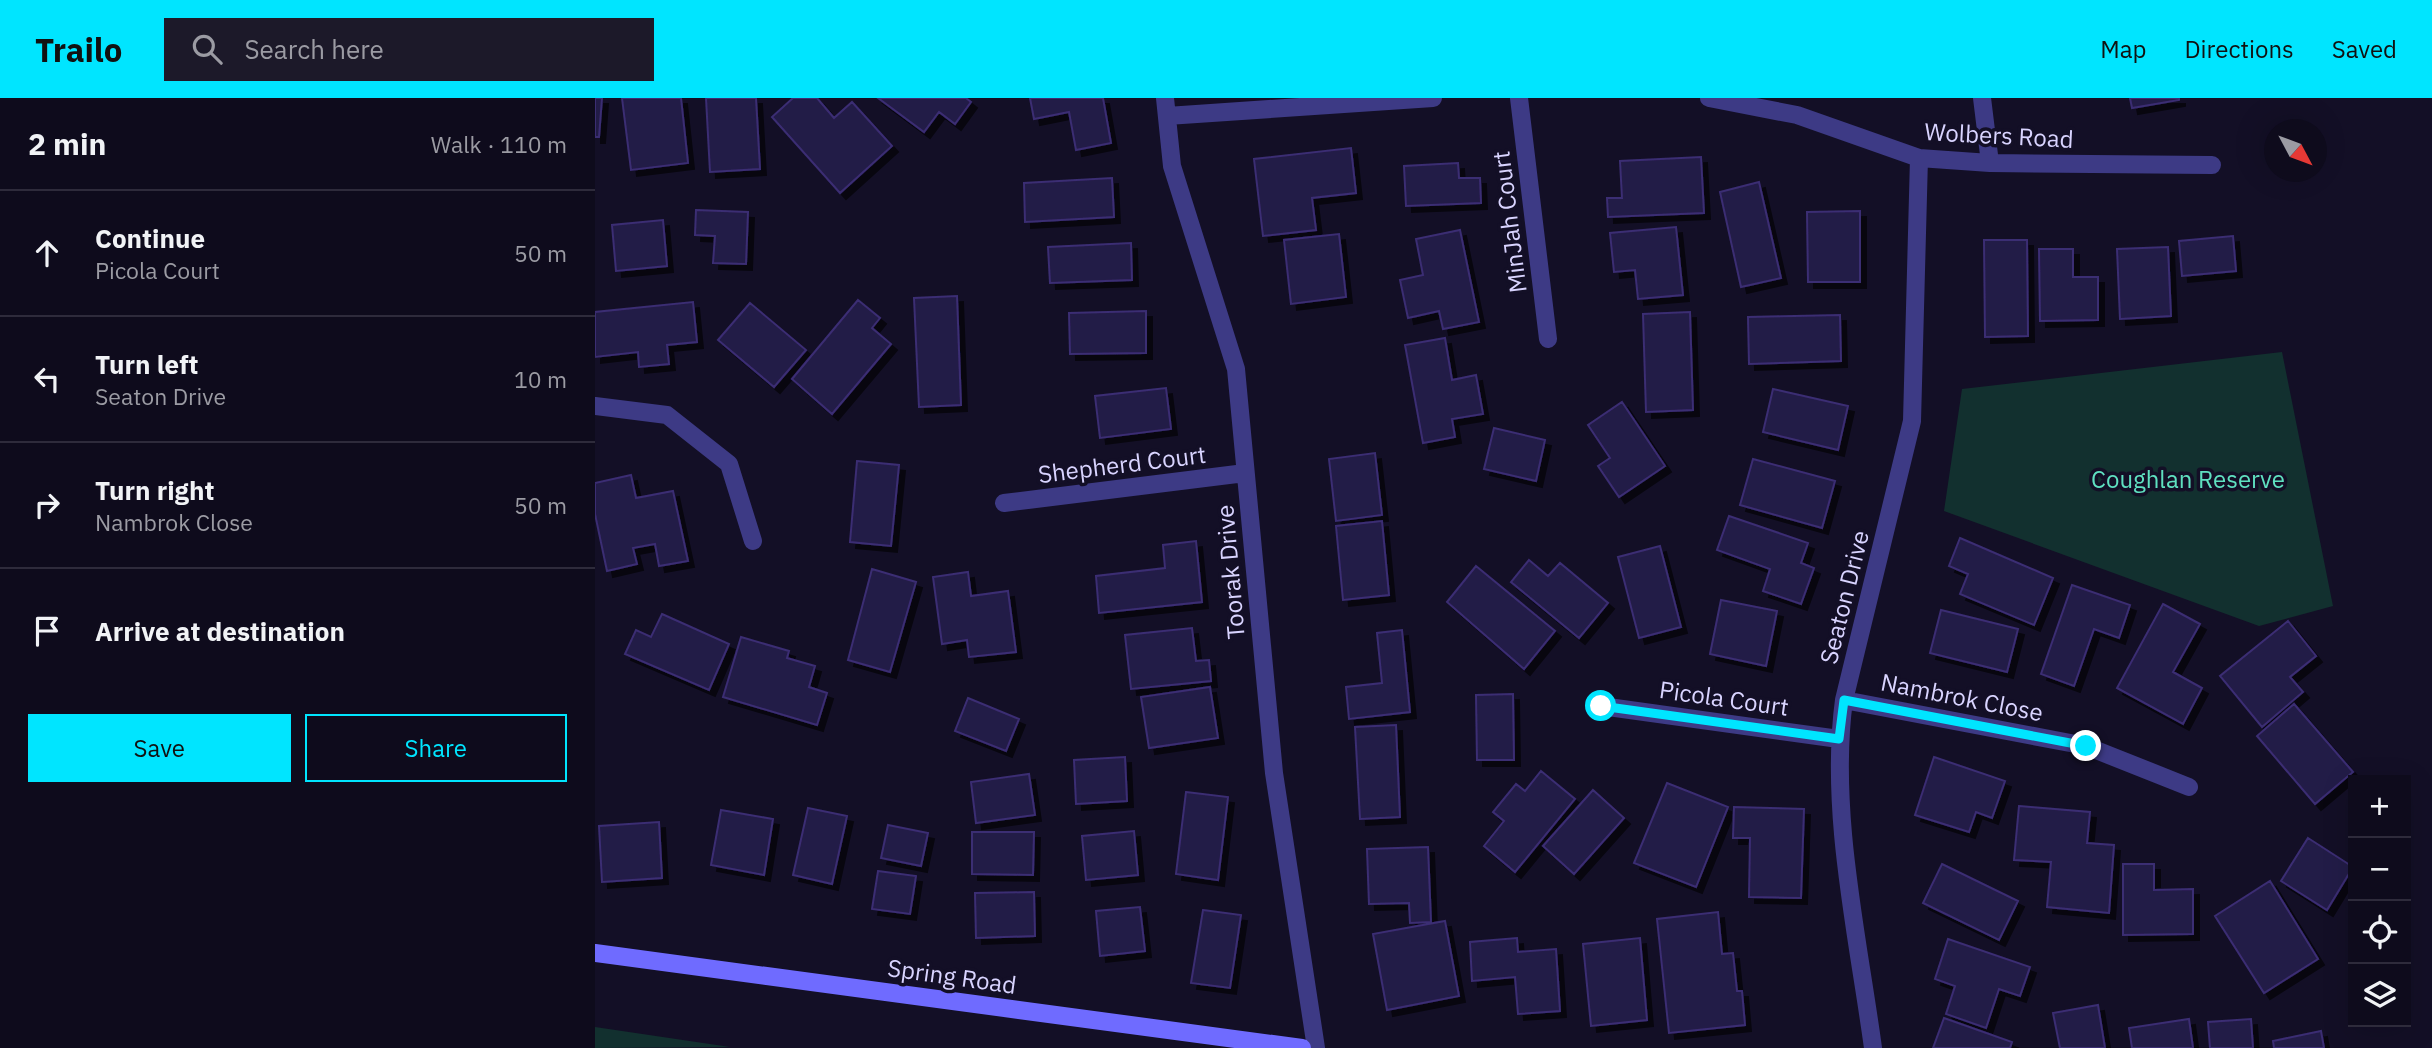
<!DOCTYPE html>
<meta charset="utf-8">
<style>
body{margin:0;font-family:"IBM Plex Sans",sans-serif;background:#1c1929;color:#f1f3f6}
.controls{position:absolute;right:21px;bottom:21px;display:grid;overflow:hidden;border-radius:0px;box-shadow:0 7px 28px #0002}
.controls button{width:63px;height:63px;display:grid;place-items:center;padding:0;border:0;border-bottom:2px solid #2e2b3b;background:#0e0b1c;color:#f1f3f6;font:35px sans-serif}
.compass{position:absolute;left:1669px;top:21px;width:63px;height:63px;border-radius:50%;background:#0e0b1c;box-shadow:0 7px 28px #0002;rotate:131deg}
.stop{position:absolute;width:21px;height:21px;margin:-16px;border:5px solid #00e5ff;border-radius:50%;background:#fff}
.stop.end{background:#00e5ff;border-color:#fff;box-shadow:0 2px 7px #0008}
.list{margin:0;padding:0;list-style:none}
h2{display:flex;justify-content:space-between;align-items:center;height:91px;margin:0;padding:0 28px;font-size:30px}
h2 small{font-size:23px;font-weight:400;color:#9b9ba3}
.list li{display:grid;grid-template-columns:46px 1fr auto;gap:21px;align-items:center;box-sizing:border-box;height:126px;padding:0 28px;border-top:2px solid #2e2b3b}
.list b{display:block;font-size:26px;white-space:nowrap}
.list p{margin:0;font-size:23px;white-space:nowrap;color:#9b9ba3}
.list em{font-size:23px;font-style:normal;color:#9b9ba3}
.actions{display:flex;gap:14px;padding:21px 28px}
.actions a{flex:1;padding:16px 0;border:2px solid #00e5ff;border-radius:0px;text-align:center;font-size:24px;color:#00e5ff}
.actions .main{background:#00e5ff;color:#111}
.icon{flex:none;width:38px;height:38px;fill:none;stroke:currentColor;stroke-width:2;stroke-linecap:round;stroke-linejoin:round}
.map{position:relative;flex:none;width:1837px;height:950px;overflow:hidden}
header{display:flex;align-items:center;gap:42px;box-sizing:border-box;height:98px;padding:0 35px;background:#00e5ff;color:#111}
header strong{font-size:33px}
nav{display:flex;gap:38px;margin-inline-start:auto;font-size:24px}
.search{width:490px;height:63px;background:#1c1929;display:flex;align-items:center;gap:18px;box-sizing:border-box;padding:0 24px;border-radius:0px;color:#9b9ba3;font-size:26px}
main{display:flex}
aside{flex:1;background:#0e0b1c}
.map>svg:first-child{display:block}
.green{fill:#12302f}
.building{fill:#241b47;stroke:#3b2d73;stroke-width:2;filter:url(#shadow)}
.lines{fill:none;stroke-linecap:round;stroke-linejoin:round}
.minor{stroke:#3d3a85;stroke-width:18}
.secondary{stroke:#6f6bff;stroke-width:18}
.route{stroke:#00e5ff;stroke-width:9}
.labels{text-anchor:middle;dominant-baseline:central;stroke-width:7;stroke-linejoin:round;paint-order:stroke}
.street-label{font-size:24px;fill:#d9d4ff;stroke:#130f26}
.park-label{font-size:24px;fill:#5fe0c0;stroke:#130f26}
</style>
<header>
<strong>Trailo</strong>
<div class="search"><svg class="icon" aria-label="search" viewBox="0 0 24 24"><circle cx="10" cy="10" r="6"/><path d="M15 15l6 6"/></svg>Search here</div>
<nav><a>Map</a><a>Directions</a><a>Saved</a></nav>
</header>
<main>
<aside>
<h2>2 min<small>Walk · 110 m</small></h2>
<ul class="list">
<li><svg class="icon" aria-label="ahead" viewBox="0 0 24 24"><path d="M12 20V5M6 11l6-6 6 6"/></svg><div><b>Continue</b><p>Picola Court</p></div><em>50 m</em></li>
<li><svg class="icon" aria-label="left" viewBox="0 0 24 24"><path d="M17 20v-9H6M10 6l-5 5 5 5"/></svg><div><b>Turn left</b><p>Seaton Drive</p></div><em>10 m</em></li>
<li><svg class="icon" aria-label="right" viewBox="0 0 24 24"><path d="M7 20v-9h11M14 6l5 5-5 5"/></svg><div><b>Turn right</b><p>Nambrok Close</p></div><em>50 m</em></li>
<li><svg class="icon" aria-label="arrive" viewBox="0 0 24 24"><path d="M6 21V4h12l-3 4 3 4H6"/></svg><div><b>Arrive at destination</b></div></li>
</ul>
<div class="actions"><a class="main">Save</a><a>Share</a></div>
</aside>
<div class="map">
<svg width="1837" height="950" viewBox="0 0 1837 950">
<defs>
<filter id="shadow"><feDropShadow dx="6" dy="6" stdDeviation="0" flood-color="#0009"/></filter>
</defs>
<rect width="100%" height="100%" fill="#130f26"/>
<path class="green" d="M1687,254L1738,508L1664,528L1349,413L1367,291Z
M0,929L135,949L0,950Z"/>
<path class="building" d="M0,0H7L4,39H0Z
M27,0H86L93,65L36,72Z
M111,0H161L165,71L115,74Z
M198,0H222L239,20L257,4L297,48L245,95L177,19Z
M283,0H371L376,4L360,26L344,14L329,34Z
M435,0H508L516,45L481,52L474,14L439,21Z
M1535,0H1584V2L1537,10Z
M756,50L761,95L717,100L721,132L668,138L659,61Z
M1106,59L1109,115L1013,119L1012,100H1027L1025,63Z
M863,65L864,80H885L886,105L811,108L809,68Z
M517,80L519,119L430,124L429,85Z
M1164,84L1186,180L1146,189L1125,94Z
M101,112L153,114L151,166L118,165L120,138L100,137Z
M1265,113V184H1213L1212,114Z
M68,122L72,168L21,173L17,127Z
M1081,129L1088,197L1043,201L1040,172L1019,174L1015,135Z
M865,132L884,224L848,231L844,213L813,220L805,182L828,177L821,141Z
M744,136L751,199L696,206L689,142Z
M1638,138L1641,173L1587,178L1584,143Z
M1389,142H1432L1433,238L1390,239Z
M536,145L537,182L455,185L453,149Z
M1573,149L1576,218L1525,221L1522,151Z
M1444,151H1478V179H1503V222L1445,223Z
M362,198L366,307L324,309L319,200Z
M263,202L285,220L277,230L296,246L237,316L197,281Z
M98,204L102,244L72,247L74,266L44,269L43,254L0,259V214Z
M155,205L211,252L179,289L123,242Z
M551,213V255L475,256L474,215Z
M1095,214L1098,312L1051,314L1048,216Z
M1245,217L1246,263L1154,266L1153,219Z
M850,240L857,282L881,277L888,316L857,321L860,339L828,345L810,247Z
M571,290L576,331L505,340L500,298Z
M1178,291L1253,308L1243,352L1168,334Z
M1027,304L1070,368L1024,399L1003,368L1015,360L993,327Z
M899,330L950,342L941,383L889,371Z
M780,355L787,417L741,423L734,361Z
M1158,361L1240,383L1227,430L1145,407Z
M262,363L304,367L296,448L255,444Z
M36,377L41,400L78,393L93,463L64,468L60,446L38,450L42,466L12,473L0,416V385Z
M1134,418L1213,445L1206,465L1219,470L1206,506L1168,493L1175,471L1122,452Z
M787,423L794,497L748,502L741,428Z
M1365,440L1458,480L1439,527L1365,496L1373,476L1354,468Z
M601,443L607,504L504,515L501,478L570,470L568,447Z
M1065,448L1086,529L1044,540L1023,459Z
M934,462L953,478L965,465L1013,505L984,540L916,484Z
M881,468L960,533L929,571L852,504Z
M277,471L321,484L295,574L253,562Z
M373,474L376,498L413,493L421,554L374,559L372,542L347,546L338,479Z
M1477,487L1535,507L1524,540L1499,531L1479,588L1446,576Z
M1126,502L1182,513L1171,568L1115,556Z
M1568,506L1605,526L1578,574L1607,590L1588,626L1522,590Z
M1346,512L1423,531L1412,574L1335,555Z
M67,516L134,546L114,592L30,556L41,532L56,539Z
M1693,523L1721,558L1695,579L1708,594L1667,629L1625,578Z
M597,530L601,563L614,562L616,583L536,591L530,537Z
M807,532L815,614L754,621L751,589L787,585L782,535Z
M146,539L194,553L192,560L220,568L214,589L232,595L222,627L128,599Z
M615,589L623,640L554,650L546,599Z
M918,596L919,662H882L881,597Z
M373,600L424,621L411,653L360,633Z
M1699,606L1758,674L1720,706L1662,638Z
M801,627L805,719L765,721L760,629Z
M530,659L532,703L481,706L479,662Z
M1339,659L1410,683L1397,720L1381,714L1374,734L1320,717Z
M946,673L980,701L920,774L889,748L909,723L898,714L921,686L930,693Z
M434,676L440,717L381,725L376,684Z
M1072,685L1133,709L1101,789L1039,765Z
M998,692L1029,720L979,776L948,748Z
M591,694L633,699L623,782L581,776Z
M1424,708L1495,714L1492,745L1519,747L1514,815L1452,809L1456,764L1419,762Z
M1139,709L1209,711L1206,800L1154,799L1155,740H1138Z
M213,710L252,718L237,786L198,777Z
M126,712L178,721L169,777L116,767Z
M64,724L67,780L7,784L4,728Z
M293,727L333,735L326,768L286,760Z
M539,733L543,777L491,782L487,738Z
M377,734H439L438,777L377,776Z
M1713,740L1758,769L1732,812L1686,783Z
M833,749L836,824L815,825L814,805L774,806L772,751Z
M1347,766L1423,803L1404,842L1328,805Z
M1528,766H1559V792L1598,791V836L1528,837Z
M283,773L321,778L315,816L277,811Z
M1675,783L1723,861L1669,895L1620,818Z
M439,794L440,838L381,840L380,795Z
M545,809L550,853L505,858L501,813Z
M608,812L646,817L635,890L596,885Z
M1123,814L1127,856L1138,855L1142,893H1147L1150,927L1074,935L1062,821Z
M850,823L864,898L792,912L778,836Z
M922,840L923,854L961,851L965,913L923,916L920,879L877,883L875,844Z
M1045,840L1052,922L996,928L988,846Z
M1353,841L1435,869L1425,898L1404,891L1391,930L1351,916L1360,888L1340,881Z
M1503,907L1510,950H1465L1458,915Z
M1349,920L1417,944L1415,950H1338Z
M1594,921L1598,950H1537L1534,930Z
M1656,921L1658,950H1615L1613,924Z
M1726,933L1729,950H1679L1678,943Z"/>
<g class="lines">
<path class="minor" d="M570,0L577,68L641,271L679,675L721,950
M924,0L953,241
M1114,0L1202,17L1324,60L1395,65L1617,67
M1387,0L1395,65
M572,18L838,0
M0,308L72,317L134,366L158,443
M409,405L650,375
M1249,602L1491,648L1594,689
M1006,608L1244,641
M1278,950C1263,839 1234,713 1249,602L1317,323L1324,60"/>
<path class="secondary" d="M0,855L707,950"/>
</g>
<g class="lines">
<path class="route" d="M1006,608L1244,641L1249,602L1491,648"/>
</g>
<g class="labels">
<g class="street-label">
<text transform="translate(1404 37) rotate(3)">Wolbers Road</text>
<text transform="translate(914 124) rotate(-97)">MinJah Court</text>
<text transform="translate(527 366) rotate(-7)">Shepherd Court</text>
<text transform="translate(635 474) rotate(-95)">Toorak Drive</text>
<text transform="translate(1249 499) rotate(-76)">Seaton Drive</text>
<text transform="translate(1367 599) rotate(11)">Nambrok Close</text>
<text transform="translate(1129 600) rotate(8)">Picola Court</text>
<text transform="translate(357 878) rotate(8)">Spring Road</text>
</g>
<g class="park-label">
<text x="1593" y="381">Coughlan Reserve</text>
</g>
</g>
</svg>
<div class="controls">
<button>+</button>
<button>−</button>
<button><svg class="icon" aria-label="locate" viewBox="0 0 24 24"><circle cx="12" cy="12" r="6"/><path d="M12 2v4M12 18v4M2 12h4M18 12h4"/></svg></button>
<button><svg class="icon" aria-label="layers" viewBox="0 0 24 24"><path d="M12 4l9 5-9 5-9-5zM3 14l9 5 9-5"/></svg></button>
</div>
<svg class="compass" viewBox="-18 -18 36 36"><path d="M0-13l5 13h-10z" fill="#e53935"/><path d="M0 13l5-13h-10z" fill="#9b9ba3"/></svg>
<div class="stop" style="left:1006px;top:608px"></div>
<div class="stop end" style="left:1491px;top:648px"></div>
</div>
</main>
